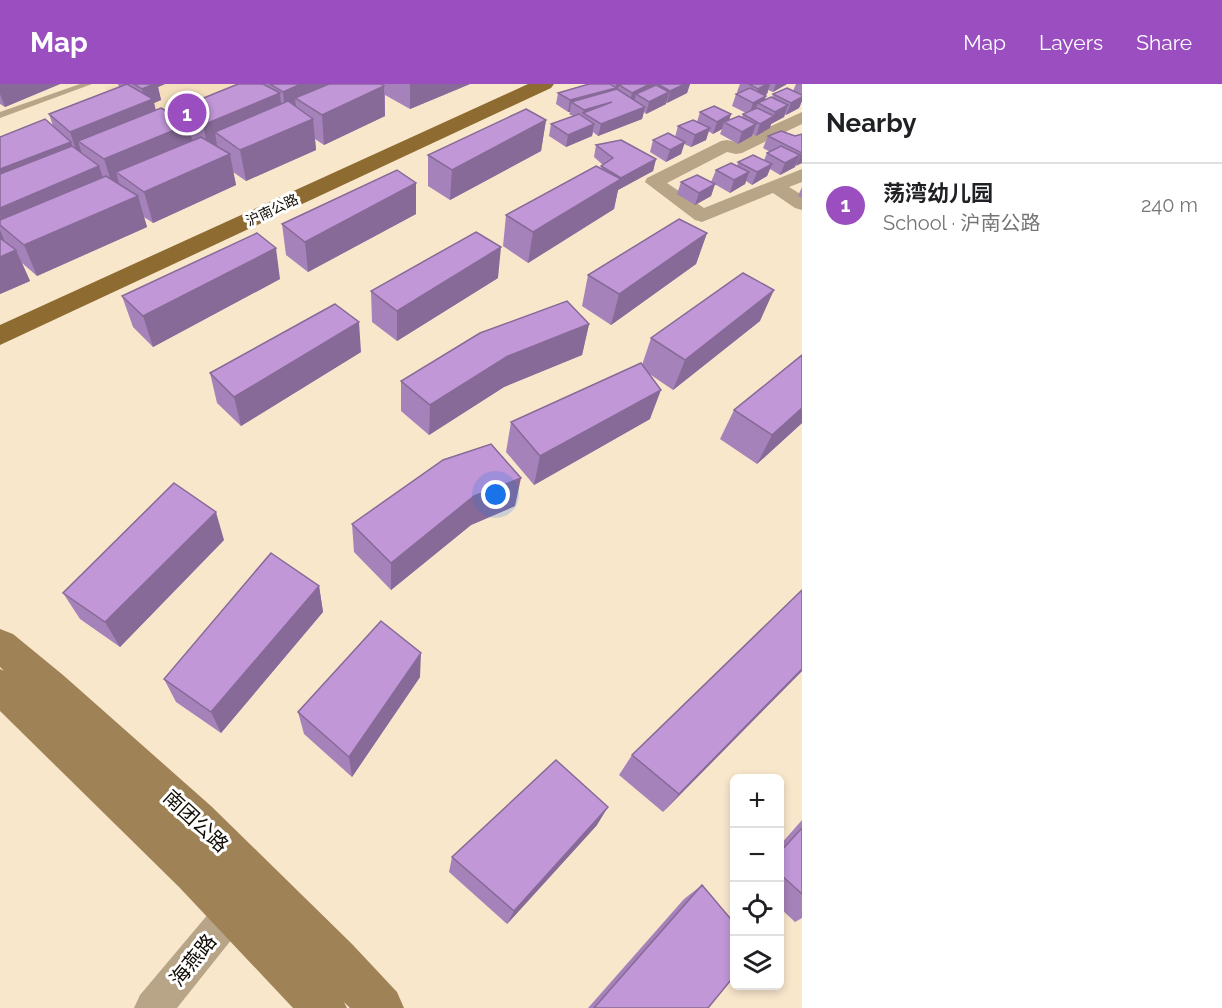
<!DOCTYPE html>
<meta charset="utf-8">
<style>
body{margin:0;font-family:Raleway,"Noto Sans SC",sans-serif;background:#f2f2f2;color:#202124}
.controls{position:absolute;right:18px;bottom:18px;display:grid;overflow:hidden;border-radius:9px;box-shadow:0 3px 9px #0003}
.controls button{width:54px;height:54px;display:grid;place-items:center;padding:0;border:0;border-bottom:2px solid #e0e0e0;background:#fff;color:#202124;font:30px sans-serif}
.you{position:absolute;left:496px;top:411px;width:21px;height:21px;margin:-15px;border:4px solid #fff;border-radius:50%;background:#1a73e8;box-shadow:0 0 0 9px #1a73e833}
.badge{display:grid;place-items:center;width:39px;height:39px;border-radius:50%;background:#9a4ec0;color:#fff;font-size:20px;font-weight:700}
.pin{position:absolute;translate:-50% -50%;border:3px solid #fff;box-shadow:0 2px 6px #0006}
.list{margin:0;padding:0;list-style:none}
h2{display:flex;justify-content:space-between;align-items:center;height:78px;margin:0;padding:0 24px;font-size:26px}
h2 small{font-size:20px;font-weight:400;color:#757577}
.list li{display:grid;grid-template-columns:39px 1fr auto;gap:18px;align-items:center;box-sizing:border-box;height:84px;padding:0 24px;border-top:2px solid #e0e0e0}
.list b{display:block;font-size:22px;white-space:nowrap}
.list p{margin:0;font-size:20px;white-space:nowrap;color:#757577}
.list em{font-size:20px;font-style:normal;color:#757577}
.icon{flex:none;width:33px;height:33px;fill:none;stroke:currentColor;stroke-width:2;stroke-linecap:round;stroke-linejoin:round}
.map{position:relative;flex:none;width:802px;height:924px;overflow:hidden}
header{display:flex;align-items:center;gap:36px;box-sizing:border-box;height:84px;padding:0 30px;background:#9a4ec0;color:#fff}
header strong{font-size:28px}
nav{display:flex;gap:33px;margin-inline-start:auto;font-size:21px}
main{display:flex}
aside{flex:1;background:#fff}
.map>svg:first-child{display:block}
.built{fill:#f4debc}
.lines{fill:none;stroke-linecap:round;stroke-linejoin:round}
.service{fill:#b8a588;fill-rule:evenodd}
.minor{fill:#b8a588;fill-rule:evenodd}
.secondary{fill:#9f8357;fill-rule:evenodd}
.primary{fill:#8d6b31;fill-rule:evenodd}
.wall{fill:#a682ba}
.shaded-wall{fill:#876a97}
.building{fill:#c197d8;stroke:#876a97;stroke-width:1.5}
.labels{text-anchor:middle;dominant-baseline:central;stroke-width:6;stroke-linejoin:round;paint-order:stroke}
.far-street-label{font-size:14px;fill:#100b03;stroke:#fff}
.near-street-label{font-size:20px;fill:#100b03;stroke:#fff}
</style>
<header>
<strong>Map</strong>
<nav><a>Map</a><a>Layers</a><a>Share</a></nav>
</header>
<main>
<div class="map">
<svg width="802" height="924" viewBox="0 0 802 924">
<rect width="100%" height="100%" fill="#f9e7cc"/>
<path class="built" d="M115,0H309L173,54L104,4Z"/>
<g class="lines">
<path class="service" d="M80,0H92L0,34V28Z"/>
<path class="minor" d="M802,28V40L742,69L736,70L727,68L667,99L704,124L802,85V98L789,103L802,111V126L795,124L773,109L702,138L695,136L645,98L647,94L721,57L727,56L736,58Z
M232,810L244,816L250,828L244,840L177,924H134L140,911L220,816Z"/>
<path class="secondary" d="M0,545L13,550L63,591L211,722L352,860L397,908L404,924H350L344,918L347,924H293L179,803L0,627V585L4,587L0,583Z"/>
<path class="primary" d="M528,0H554L551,4L0,261V241Z"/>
</g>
<path class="wall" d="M0,0H60L5,23L0,20Z
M118,0H165L158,3L161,16L154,19L156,27L182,36L179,24L238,0H470L410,25L385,11V32L324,61L315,55L316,66L246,97L233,88L236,101L153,139L144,133L147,143L37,192L22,179L30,197L0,210V53L53,42L49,30L119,3Z
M589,0H690L687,9L667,19L666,18V20L646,30L644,28L642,35L598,52L593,48L592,52L566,63L549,52L551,40L573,32L569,30L570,28H568L556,20L558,9Z
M740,0H787L773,8L768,6L767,10L765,11V16L772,14L773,10L793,7L796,0H802V17L799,24L786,31L785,30L784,33L771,40L770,44L756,52L753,50L752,52L738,60L720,50L722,45L713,50L708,47L706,56L691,63L684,60L681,70L666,78L650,68L653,56L675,53L678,42L697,38L700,28L731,30L729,36L742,33L743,30L746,29L732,22L736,10L738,9L737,8Z
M546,36L541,67L450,116L428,102V71Z
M802,50V79L795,81V83L780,91L770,85L767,92L752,101L746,97L745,100L730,109L711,98L716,86L737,82L738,78L764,76L767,69L770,68L763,64L768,52H795Z
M596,61L656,75L653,87L618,106L614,125L528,179L503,162L506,131L601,84V82L603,81L594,73Z
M681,98L715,100L711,112L695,121L677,110Z
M802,103V114L798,112Z
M416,130L308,188L286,171L282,140Z
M707,149L696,180L611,241L582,222L588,191Z
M498,194L397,257L372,238L371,207Z
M280,195L153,263L133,243L122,212Z
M760,237L673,306L648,289L650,335L534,401L506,368L511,338L642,281L651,254Z
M589,240L582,271L504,303L429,351L401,327V297Z
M361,268L241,342L217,319L210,289Z
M802,271V339L757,380L720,355L734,326Z
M515,422L471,441L391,506L354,468L352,440Z
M224,456L120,563L80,535L63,509Z
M319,502L323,528L221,649L176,618L164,595Z
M802,506V587L663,728L619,691L632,671Z
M420,593L352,693L304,650L298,628Z
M802,736V834L795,838L780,824V761Z
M597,741L507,840L449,788L452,773Z
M702,801L708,924H588L684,815Z"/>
<path class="shaded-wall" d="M0,0H60L5,23L0,10Z
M148,0H165L158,3L161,16L154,19L160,45L78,57L84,76L80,78L70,48L145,18L142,5Z
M301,0H354L295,14L297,33L286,38L283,8Z
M410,0H470L410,25Z
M616,0H634L619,1L618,8L571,18L570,28H568L570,16L615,4Z
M650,0H657L656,6L636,10L634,19L629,21L632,9Z
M685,0H690L687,9L667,19L670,7Z
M767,0H770L767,10L754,17L758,5Z
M776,0H787L773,8Z
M384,2L385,32L324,61L322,31Z
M669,8L666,20L646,30L649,18Z
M280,9L283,39L215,48L218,68L209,71L203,41Z
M766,12L763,22L758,19L755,27L749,31L753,19Z
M802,13V17L799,24L786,31L791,19Z
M612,18L583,29L584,26Z
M788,21L784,33L771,40L770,44L756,52L760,40L773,33L775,28Z
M645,23L642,35L598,52L601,40Z
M731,30L728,40L724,38L722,45L713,50L717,38Z
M313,35L316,66L246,97L240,66Z
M546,36L541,67L450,116L452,86Z
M189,40L195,71L116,88L120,103L114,106L104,75Z
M594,40L592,52L566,63L568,51Z
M756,40L752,52L738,60L742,48Z
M710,44L706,56L691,63L695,51Z
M71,58L81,88L0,121V85Z
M685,58L681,70L666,78L670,66Z
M802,69V79L796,82L801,70Z
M230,70L236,101L153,139L144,108Z
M800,71L795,83L780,91L785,79Z
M656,75L653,87L618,106L614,125L528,179L533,148L621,94Z
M772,80L767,92L752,101L757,88Z
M99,82L109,112L0,141V124Z
M749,88L745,100L730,109L734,96Z
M416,99V130L308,188L305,158Z
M715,100L711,112L695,121L699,109Z
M138,112L147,143L37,192L24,161Z
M0,146L5,158L3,159L0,153Z
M707,149L696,180L611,241L619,210Z
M501,163L498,194L397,257V227Z
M276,164L280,195L153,263L143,232Z
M16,166L30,197L0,210V173Z
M774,206L760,237L673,306L685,276Z
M359,238L361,268L241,342L234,313Z
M589,240L582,271L504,303L429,351L430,321L508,272Z
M661,306L650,335L534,401L540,372Z
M802,324V339L757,380L772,351Z
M521,394L515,422L471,441L391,506V479L474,412Z
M216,428L224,456L120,563L105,538Z
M319,502L323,528L221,649L211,628Z
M421,569L420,593L352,693L349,673Z
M802,585V587L663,728L679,710Z
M608,723L597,741L507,840L514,827Z"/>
<path class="building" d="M127,0L153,15L70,48L49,30Z
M134,0H154L142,5Z
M238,0H263L280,9L203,41L179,24Z
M270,0H301L283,8Z
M329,0H381L384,2L322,31L295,14Z
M589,0H610L616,4L570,16L558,9Z
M622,0H650L632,9L619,1Z
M658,0H685L670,7Z
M749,0H767L758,5Z
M656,1L669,8L649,18L636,10Z
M750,4L766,12L753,19L736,10Z
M787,4L802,11V13L791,19L773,10Z
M617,5L645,23L601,40L583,29L612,18L584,26L571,18Z
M771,13L788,21L775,28L758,19Z
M288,17L313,35L240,66L215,48Z
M714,22L731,30L717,38L700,28Z
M161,24L189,40L104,75L78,57Z
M757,24L774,32L760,40L743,30Z
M526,25L546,36L452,86L428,71Z
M579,30L594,40L568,51L551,40Z
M739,32L756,40L742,48L724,38Z
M45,35L71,58L0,85V53Z
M693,36L710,44L695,51L678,42Z
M781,47L795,52L802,50V69L768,52Z
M668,49L685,58L670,66L653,56Z
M201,53L230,70L144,108L116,88Z
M621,56L656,75L621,94L601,82L613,74L596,61Z
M72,62L99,82L0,124V90Z
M781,62L800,71L785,79L767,69Z
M753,71L772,80L757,88L738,78Z
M731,79L749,88L734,96L716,86Z
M596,82L621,95L533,148L506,131Z
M397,86L416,99L305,158L282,140Z
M697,91L715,100L699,109L681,98Z
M106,92L138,112L24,161L0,141V136Z
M679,135L707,149L619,210L588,191Z
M476,148L501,163L397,227L371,207Z
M257,149L276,164L143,232L122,212Z
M0,154L16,166L0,173Z
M743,189L774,206L685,276L651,254Z
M567,217L589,240L508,272L430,321L401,297L480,249Z
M335,220L359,238L234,313L210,289Z
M802,271V324L772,351L734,326Z
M641,279L661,306L540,372L511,338Z
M491,360L521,394L474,412L391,479L352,440L443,376Z
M174,399L216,428L105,538L63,509Z
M271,469L319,502L211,628L164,595Z
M802,506V585L679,710L632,671Z
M381,537L421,569L349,673L298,628Z
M556,676L608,723L514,827L452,773Z
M802,744V810L780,790V768Z
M702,801L735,840V891L708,924H594Z"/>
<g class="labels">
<g class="far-street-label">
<text transform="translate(272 126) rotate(-25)">沪南公路</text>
</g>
<g class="near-street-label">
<text transform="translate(196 737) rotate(43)">南团公路</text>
<text transform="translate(193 876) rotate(-51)">海燕路</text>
</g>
</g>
</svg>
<div class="controls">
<button>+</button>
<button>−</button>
<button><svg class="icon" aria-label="locate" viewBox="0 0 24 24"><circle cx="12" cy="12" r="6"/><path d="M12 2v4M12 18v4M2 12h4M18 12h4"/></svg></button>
<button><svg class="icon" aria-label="layers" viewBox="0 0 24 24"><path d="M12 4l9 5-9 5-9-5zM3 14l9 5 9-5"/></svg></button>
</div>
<div class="you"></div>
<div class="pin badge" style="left:187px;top:29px">1</div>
</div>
<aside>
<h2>Nearby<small></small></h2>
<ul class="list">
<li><span class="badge">1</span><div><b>荡湾幼儿园</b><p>School · 沪南公路</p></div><em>240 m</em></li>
</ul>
</aside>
</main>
